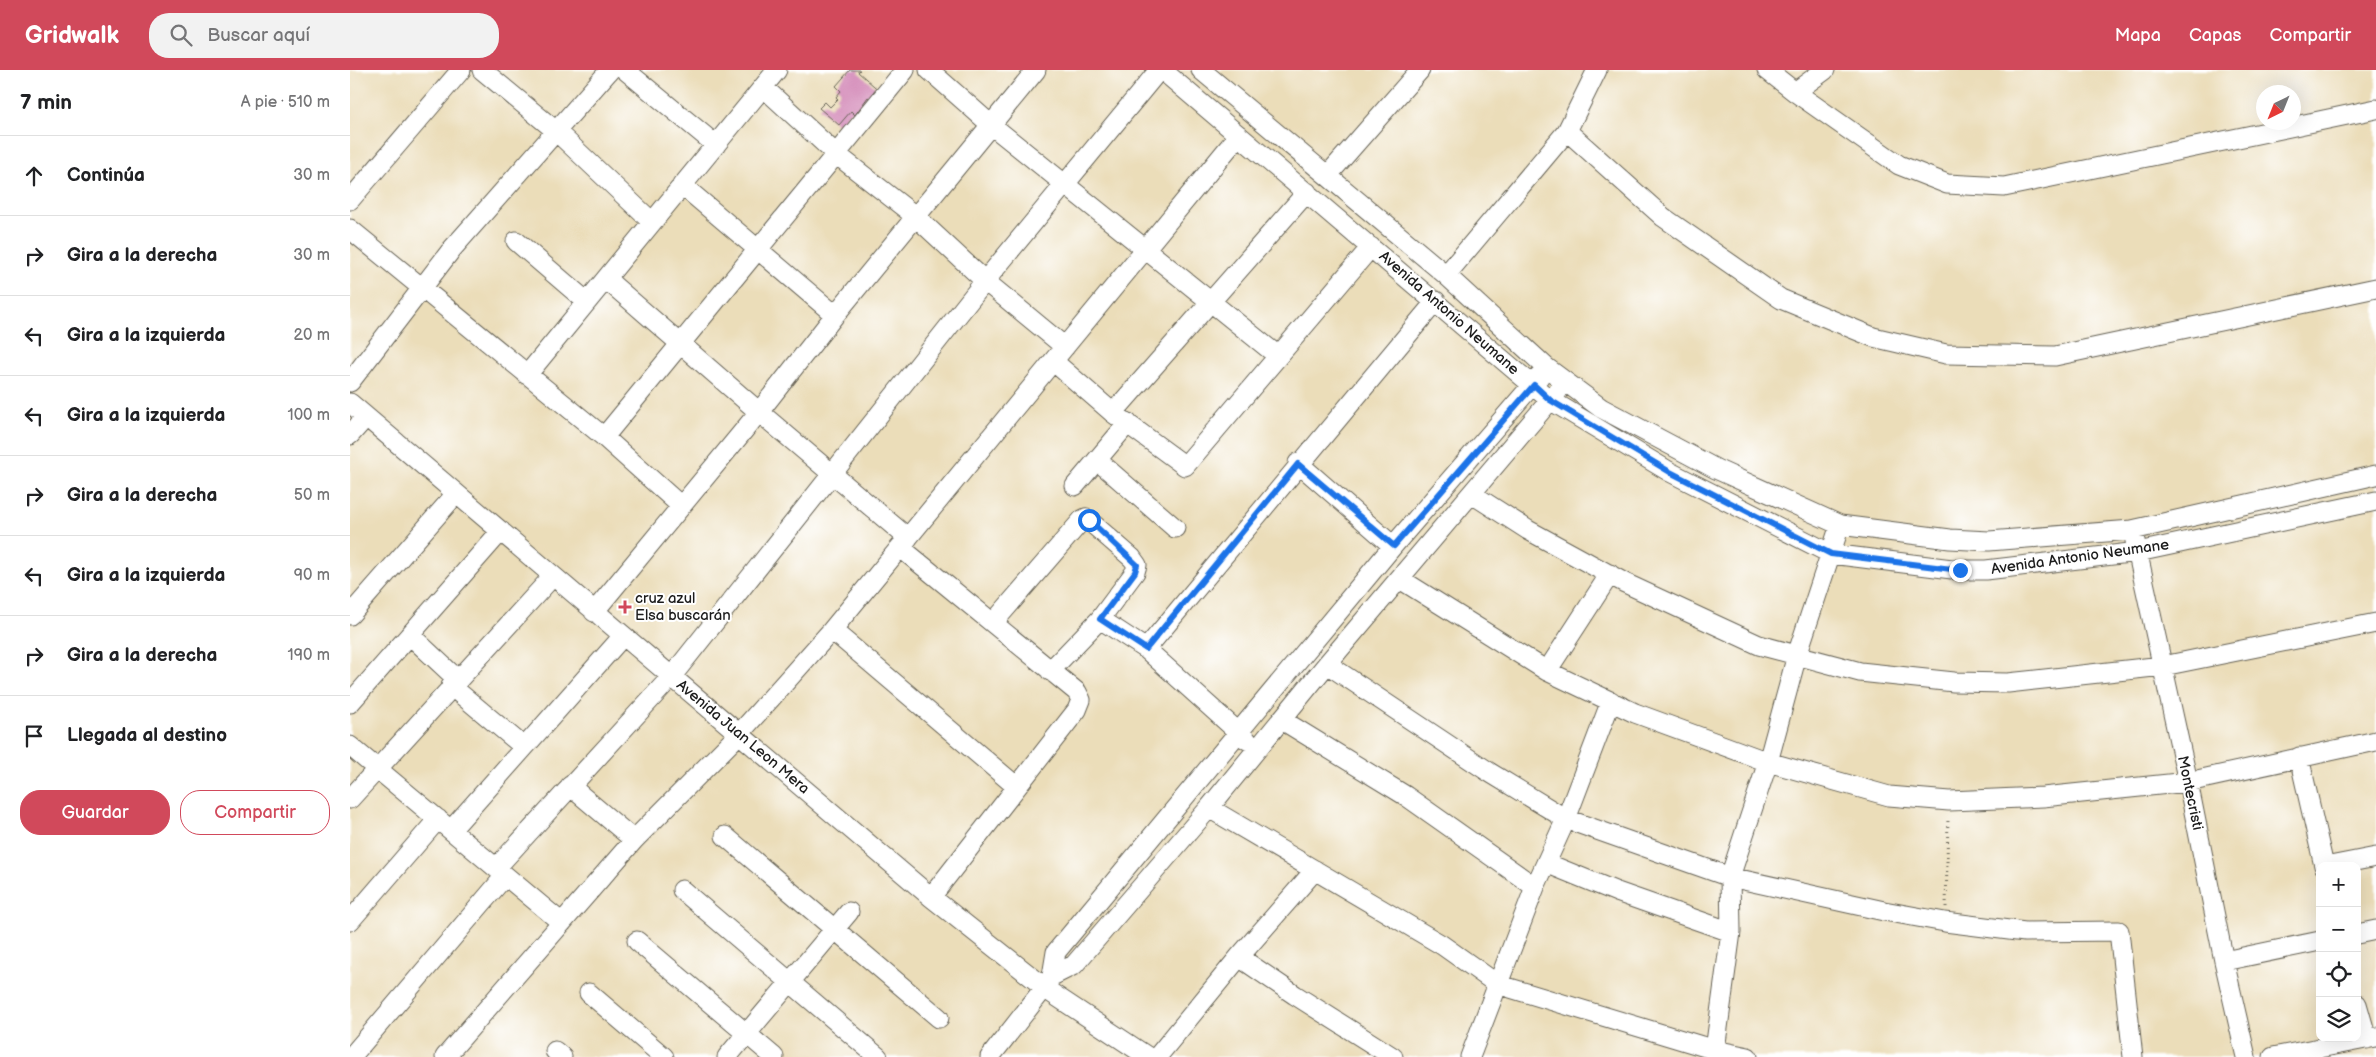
<!DOCTYPE html>
<html lang="es">
<meta charset="utf-8">
<style>
body{margin:0;font-family:"Balsamiq Sans",sans-serif;background:#f2f2f2;color:#202124}
.controls{position:absolute;right:15px;bottom:15px;display:grid;overflow:hidden;border-radius:10px;box-shadow:0 5px 20px #0002}
.controls button{width:45px;height:45px;display:grid;place-items:center;padding:0;border:0;border-bottom:1px solid #e0e0e0;background:#fff;color:#202124;font:25px sans-serif}
.compass{position:absolute;left:1906px;top:15px;width:45px;height:45px;border-radius:50%;background:#fff;box-shadow:0 5px 20px #0002;rotate:223deg}
.stop{position:absolute;width:15px;height:15px;margin:-11px;border:4px solid #1a73e8;border-radius:50%;background:#fff}
.stop.end{background:#1a73e8;border-color:#fff;box-shadow:0 1px 5px #0008}
.list{margin:0;padding:0;list-style:none}
h2{display:flex;justify-content:space-between;align-items:center;height:65px;margin:0;padding:0 20px;font-size:21px}
h2 small{font-size:16px;font-weight:400;color:#757577}
.list li{display:grid;grid-template-columns:32px 1fr auto;gap:15px;align-items:center;box-sizing:border-box;height:80px;padding:0 20px;border-top:1px solid #e0e0e0}
.list b{display:block;font-size:19px;white-space:nowrap}
.list em{font-size:16px;font-style:normal;color:#757577}
.actions{display:flex;gap:10px;padding:15px 20px}
.actions a{flex:1;padding:11px 0;border:1px solid #d1495b;border-radius:20px;text-align:center;font-size:18px;color:#d1495b}
.actions .main{background:#d1495b;color:#fff}
.icon{flex:none;width:28px;height:28px;fill:none;stroke:currentColor;stroke-width:2;stroke-linecap:round;stroke-linejoin:round}
.map{position:relative;flex:none;width:2026px;height:987px;overflow:hidden}
header{display:flex;align-items:center;gap:30px;box-sizing:border-box;height:70px;padding:0 25px;background:#d1495b;color:#fff}
header strong{font-size:24px}
nav{display:flex;gap:28px;margin-inline-start:auto;font-size:18px}
.search{width:350px;height:45px;background:#f2f2f2;display:flex;align-items:center;gap:12px;box-sizing:border-box;padding:0 18px;border-radius:20px;color:#757577;font-size:19px}
main{display:flex}
aside{flex:1;background:#fff}
.map>svg:first-child{display:block}
.building{fill:#d48cb9}
.lines{fill:none;stroke-linecap:round;stroke-linejoin:round}
.minor-casing{stroke:#646053;stroke-width:21}
.path{stroke:#646053;stroke-width:3;stroke-dasharray:1 4;stroke-linecap:butt}
.minor{stroke:#fff;stroke-width:19}
.route{stroke:#1a73e8;stroke-width:6}
.poi-dot{fill:#d1495b;stroke:#fff;stroke-width:2}
.labels{text-anchor:middle;dominant-baseline:central;stroke-width:4;stroke-linejoin:round;paint-order:stroke}
.street-label{font-size:15px;fill:#1c1c1c;stroke:#fff}
.poi-label{font-size:15px;fill:#1c1c1c;stroke:#fff;text-anchor:start}
</style>
<header>
<strong>Gridwalk</strong>
<div class="search"><svg class="icon" aria-label="search" viewBox="0 0 24 24"><circle cx="10" cy="10" r="6"/><path d="M15 15l6 6"/></svg>Buscar aquí</div>
<nav><a>Mapa</a><a>Capas</a><a>Compartir</a></nav>
</header>
<main>
<aside>
<h2>7 min<small>A pie · 510 m</small></h2>
<ul class="list">
<li><svg class="icon" aria-label="ahead" viewBox="0 0 24 24"><path d="M12 20V5M6 11l6-6 6 6"/></svg><div><b>Continúa</b></div><em>30 m</em></li>
<li><svg class="icon" aria-label="right" viewBox="0 0 24 24"><path d="M7 20v-9h11M14 6l5 5-5 5"/></svg><div><b>Gira a la derecha</b></div><em>30 m</em></li>
<li><svg class="icon" aria-label="left" viewBox="0 0 24 24"><path d="M17 20v-9H6M10 6l-5 5 5 5"/></svg><div><b>Gira a la izquierda</b></div><em>20 m</em></li>
<li><svg class="icon" aria-label="left" viewBox="0 0 24 24"><path d="M17 20v-9H6M10 6l-5 5 5 5"/></svg><div><b>Gira a la izquierda</b></div><em>100 m</em></li>
<li><svg class="icon" aria-label="right" viewBox="0 0 24 24"><path d="M7 20v-9h11M14 6l5 5-5 5"/></svg><div><b>Gira a la derecha</b></div><em>50 m</em></li>
<li><svg class="icon" aria-label="left" viewBox="0 0 24 24"><path d="M17 20v-9H6M10 6l-5 5 5 5"/></svg><div><b>Gira a la izquierda</b></div><em>90 m</em></li>
<li><svg class="icon" aria-label="right" viewBox="0 0 24 24"><path d="M7 20v-9h11M14 6l5 5-5 5"/></svg><div><b>Gira a la derecha</b></div><em>190 m</em></li>
<li><svg class="icon" aria-label="arrive" viewBox="0 0 24 24"><path d="M6 21V4h12l-3 4 3 4H6"/></svg><div><b>Llegada al destino</b></div></li>
</ul>
<div class="actions"><a class="main">Guardar</a><a>Compartir</a></div>
</aside>
<div class="map">
<svg width="2026" height="987" viewBox="0 0 2026 987">
<rect width="100%" height="100%" fill="#fff"/>
<filter id="ink" filterUnits="userSpaceOnUse"><feTurbulence type="fractalNoise" baseFrequency=".02" numOctaves="2"/><feDisplacementMap in="SourceGraphic" scale="10" xChannelSelector="R" yChannelSelector="G"/><feConvolveMatrix kernelMatrix="1 2 1 2 8 2 1 2 1" color-interpolation-filters="sRGB"/></filter>
<filter id="wash" filterUnits="userSpaceOnUse"><feTurbulence type="fractalNoise" baseFrequency=".0096" numOctaves="4" result="noise"/><feDisplacementMap in="SourceGraphic" scale="20" xChannelSelector="R" yChannelSelector="G"/><feGaussianBlur stdDeviation="1.12" result="paint"/><feColorMatrix in="noise" values="0 0 0 0 0 0 0 0 0 0 0 0 0 0 0 0 0 1.4 0 .05"/><feComposite in="paint" operator="in"/></filter>
<g filter="url(#wash)">
<rect width="100%" height="100%" fill="#ebddb9"/>
<g id="blocks">
<path class="building" d="M500,0H510L508,2L532,23L524,32L518,27L505,45L501,41L489,55L469,38L475,32L480,37L488,29L486,27L491,21L486,16Z"/>
</g>
</g>
<g filter="url(#ink)">
<use href="#blocks" fill-opacity="0" stroke="#646053" stroke-width="1"/>
<g class="lines">
<g class="minor-casing">
<path id="minor" d="M132,0L206,61L302,152
M275,0L366,75
M579,0L640,54L928,286
M812,0L1200,330L1320,402L1481,484L1610,500H1636L1788,482L2026,431
M851,0L1096,205L1197,298L1251,338L1366,399L1490,455L1600,469L1639,471L1782,460L2026,405
M1417,0L1445,22L1549,95L1597,114L1654,117L2026,39
M413,17L486,84L565,146L635,211L715,277
M1445,22L1475,0
M1217,61L1313,147L1431,229L1523,267L1596,284L1705,286L2026,218
M978,105L1070,0
M332,115L485,245
M0,130L111,0
M0,159L254,367L331,436
M166,171L237,232
M1096,205L1217,61L1247,0
M256,209L409,342L558,468
M703,291L763,343L835,396L1021,177
M177,305L427,0
M0,312L102,179L260,0
M0,333L581,827L703,924L798,987
M763,343L957,122
M0,365L16,347
M254,367L555,0
M747,390L825,458
M948,393L1043,476
M725,416L778,353
M1122,424L1178,460L1275,513L1409,575L1510,602L1604,612L1658,613L1813,596L2026,553
M1785,471L1838,712L1874,891L1896,987
M551,478L727,622L731,630L727,640L581,827
M1050,509L1197,601L1285,643L1418,692L1539,726L1599,731L1693,727L1838,712L2026,671
M244,542L409,342L485,245L686,0
M0,545L105,425
M643,553L732,450L736,448L782,488L787,495L785,502L750,549
M482,560L667,717
M60,565L107,609
M796,579L1086,231
M977,594L1139,702L1216,749L1380,807L1534,841L1595,852L1675,862L1769,861L1783,987
M700,601L750,549L796,579L897,670
M1197,601L1260,504
M101,616L174,677
M0,633L151,461
M932,650L1056,726L1185,817
M0,676L212,853
M1949,687L1974,796
M220,716L284,770
M0,729L202,507
M859,738L1092,875L1147,914L1365,980L1398,987
M101,760L273,566
M375,766L589,948
M1196,793L1267,822L1381,862
M1980,796L2026,787
M146,798L322,606L635,211L809,0
M332,820L528,987
M0,851L88,749
M2007,864L2026,860
M287,871L424,987
M889,887L945,925L1043,987
M1874,891L1970,871
M702,906L724,895L859,738L977,594L1208,321
M239,923L314,987
M2007,934L2017,969
M1365,980L1381,862L1380,807L1418,692L1447,585L1490,455
M205,981L212,987
M1,987L155,806
M95,987L284,770L389,664L482,560L889,65
M377,987L499,842
M640,987L695,917L702,906L706,882L1043,476L1190,306
M807,987L889,887L965,800
M1120,987L1185,817L1216,749L1261,631
M1923,987L2026,967"/>
</g>
<path class="path" d="M1596,837L1598,748"/>
<use href="#minor" class="minor"/>
</g>
</g>
<g class="lines" filter="url(#ink)">
<path class="route" d="M739,450L787,495L785,502L750,549L796,579L948,394L1044,476L1184,315L1200,330L1320,402L1481,484L1610,500"/>
</g>
<path class="poi-dot" d="M272.5 529.5h5v5h5v5h-5v5h-5v-5h-5v-5h5z"/>
<g class="labels">
<g class="street-label">
<text transform="translate(1099 243) rotate(41)">Avenida Antonio Neumane</text>
<text transform="translate(1730 487) rotate(-8)">Avenida Antonio Neumane</text>
<text transform="translate(393 667) rotate(40)">Avenida Juan Leon Mera</text>
<text transform="translate(1840 723) rotate(78)">Montecristi</text>
</g>
<g class="poi-label">
<text x="285" y="528">cruz azul<tspan x="285" dy="17">Elsa buscarán</tspan></text>
</g>
</g>
</svg>
<div class="controls">
<button>+</button>
<button>−</button>
<button><svg class="icon" aria-label="locate" viewBox="0 0 24 24"><circle cx="12" cy="12" r="6"/><path d="M12 2v4M12 18v4M2 12h4M18 12h4"/></svg></button>
<button><svg class="icon" aria-label="layers" viewBox="0 0 24 24"><path d="M12 4l9 5-9 5-9-5zM3 14l9 5 9-5"/></svg></button>
</div>
<svg class="compass" viewBox="-18 -18 36 36"><path d="M0-13l5 13h-10z" fill="#e53935"/><path d="M0 13l5-13h-10z" fill="#757577"/></svg>
<div class="stop" style="left:739px;top:450px"></div>
<div class="stop end" style="left:1610px;top:500px"></div>
</div>
</main>
